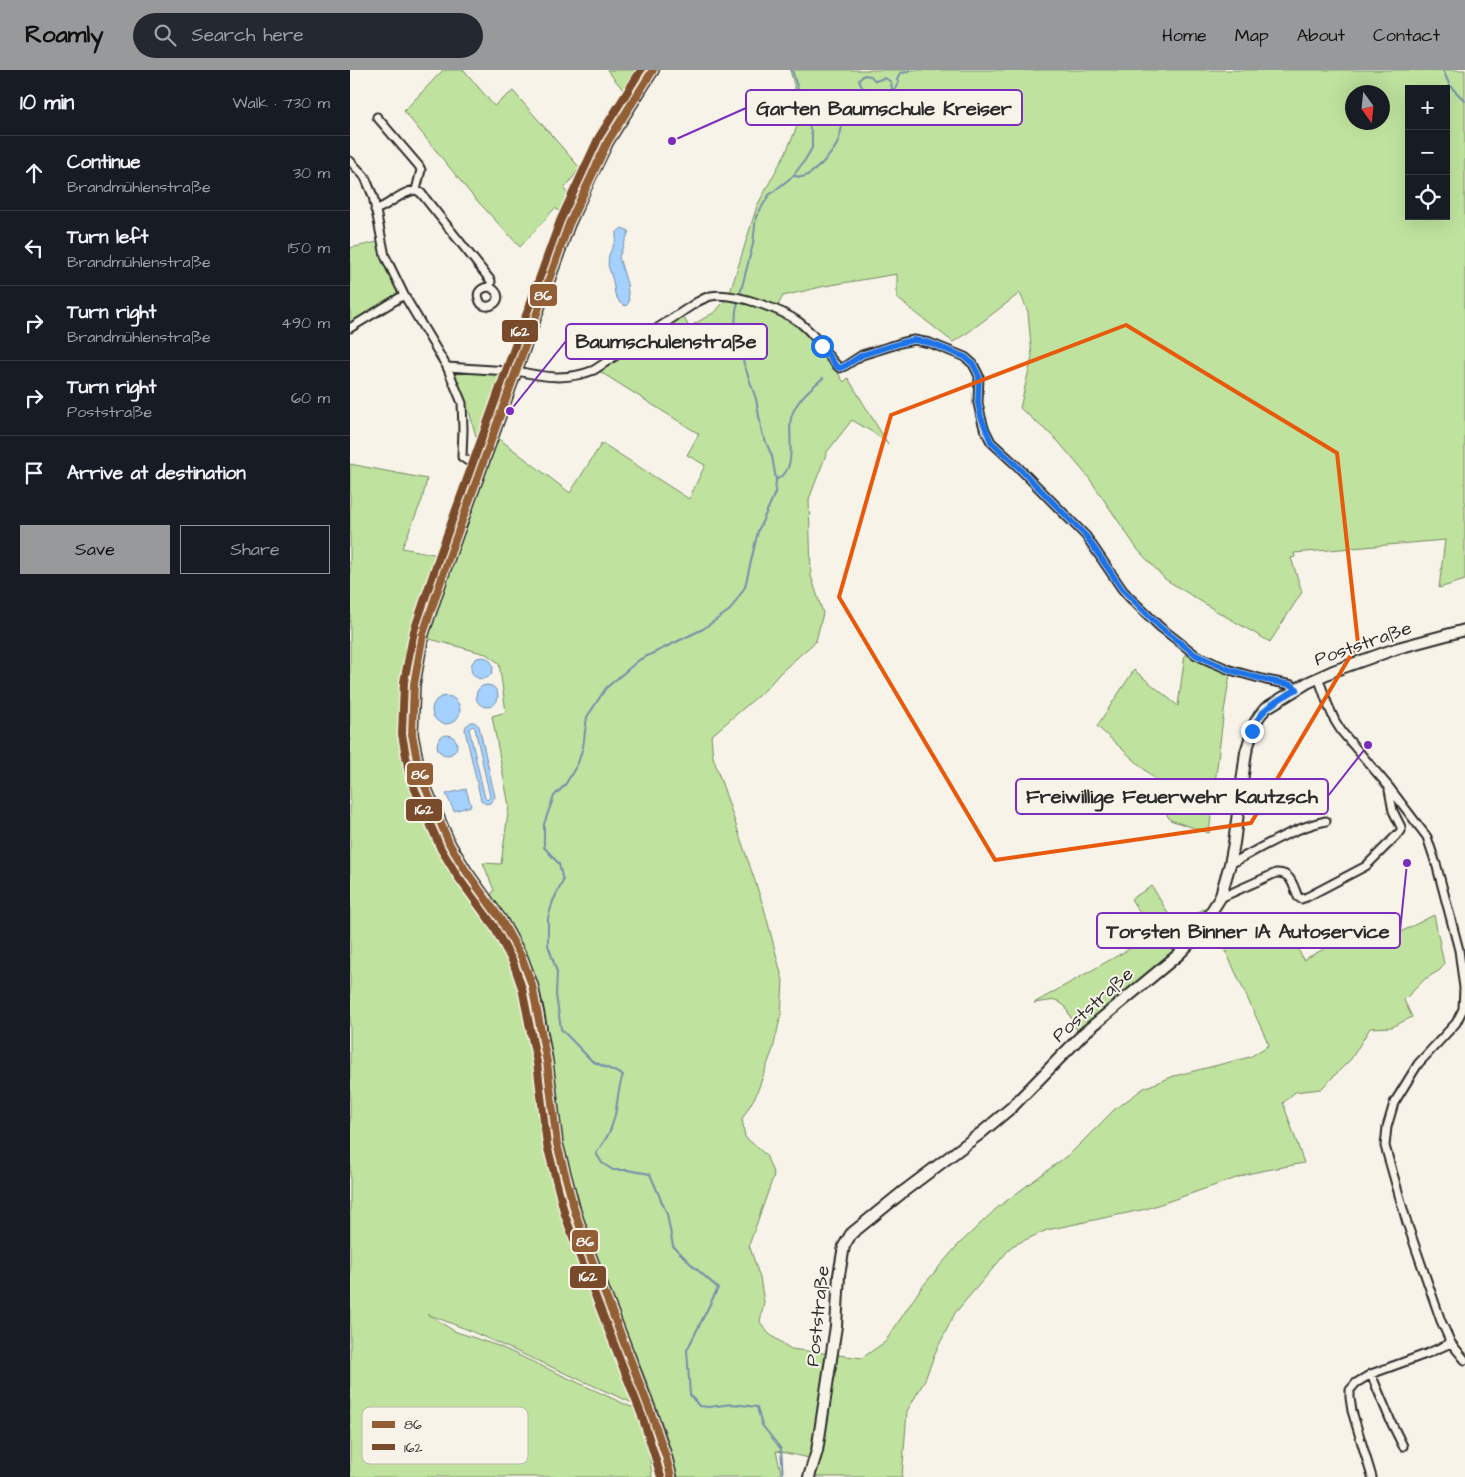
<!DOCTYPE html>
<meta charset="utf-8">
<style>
body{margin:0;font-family:"Architects Daughter",sans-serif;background:#242831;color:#f1f3f6}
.controls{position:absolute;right:15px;top:15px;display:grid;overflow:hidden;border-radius:0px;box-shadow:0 5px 20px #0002}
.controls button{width:45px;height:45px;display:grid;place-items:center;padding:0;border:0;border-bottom:1px solid #363941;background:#171b24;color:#f1f3f6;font:25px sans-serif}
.compass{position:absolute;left:995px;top:15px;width:45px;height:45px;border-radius:50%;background:#171b24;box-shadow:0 5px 20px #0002;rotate:165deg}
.stop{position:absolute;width:15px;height:15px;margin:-11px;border:4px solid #1a73e8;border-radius:50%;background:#fff}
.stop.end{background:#1a73e8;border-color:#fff;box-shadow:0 1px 5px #0008}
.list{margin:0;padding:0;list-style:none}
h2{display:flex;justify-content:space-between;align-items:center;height:65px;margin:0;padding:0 20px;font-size:21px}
h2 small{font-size:16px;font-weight:400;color:#9ea1a6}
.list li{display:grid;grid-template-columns:32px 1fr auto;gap:15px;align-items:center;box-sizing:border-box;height:75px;padding:0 20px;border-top:1px solid #363941}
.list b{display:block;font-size:19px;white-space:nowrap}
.list p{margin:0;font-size:16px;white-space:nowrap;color:#9ea1a6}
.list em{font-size:16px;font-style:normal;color:#9ea1a6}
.actions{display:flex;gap:10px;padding:15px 20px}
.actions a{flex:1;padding:11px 0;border:1px solid #98999b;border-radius:0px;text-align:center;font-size:18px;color:#98999b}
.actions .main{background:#98999b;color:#111}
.icon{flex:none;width:28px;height:28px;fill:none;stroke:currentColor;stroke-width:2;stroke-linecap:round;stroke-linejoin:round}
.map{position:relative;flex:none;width:1115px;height:1407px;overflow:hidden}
header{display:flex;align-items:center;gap:30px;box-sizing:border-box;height:70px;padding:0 25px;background:#98999b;color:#111}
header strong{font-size:24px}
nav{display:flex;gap:28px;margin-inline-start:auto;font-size:18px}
.search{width:350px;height:45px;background:#242831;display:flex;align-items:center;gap:12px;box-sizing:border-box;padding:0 18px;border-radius:28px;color:#9ea1a6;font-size:19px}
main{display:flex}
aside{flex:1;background:#171b24}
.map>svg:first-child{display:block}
.green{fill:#bfe39e;stroke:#758764;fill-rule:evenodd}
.water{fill:#a4d1ff;stroke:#748faa;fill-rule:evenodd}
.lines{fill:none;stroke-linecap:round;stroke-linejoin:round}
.stream{stroke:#748faa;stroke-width:2}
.street-casing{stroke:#2b2b2b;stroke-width:11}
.secondary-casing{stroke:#2b2b2b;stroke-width:14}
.street{stroke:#f7f3e8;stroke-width:7}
.secondary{stroke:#f7f3e8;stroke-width:10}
.bus-1-casing{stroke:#f7f3e8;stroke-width:11}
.bus-2-casing{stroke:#f7f3e8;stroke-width:11}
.bus-1{stroke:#935e36;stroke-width:8}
.bus-2{stroke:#7a4b2a;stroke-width:8}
.route{stroke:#1a73e8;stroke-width:6}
.marked{fill:none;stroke:#e8590c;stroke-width:4;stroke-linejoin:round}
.labels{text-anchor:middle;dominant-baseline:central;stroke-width:4;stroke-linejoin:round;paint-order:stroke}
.street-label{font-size:19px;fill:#2b2b2b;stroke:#f7f3e8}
.key{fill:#f7f3e8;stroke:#bab7af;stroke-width:1}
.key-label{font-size:14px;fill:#2b2b2b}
.leader{fill:none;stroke:#7b2cbf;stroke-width:2}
.callout-dot{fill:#7b2cbf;stroke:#f7f3e8;stroke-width:2}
.callout{fill:#f7f3e8;stroke:#7b2cbf;stroke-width:2}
.callout-label{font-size:20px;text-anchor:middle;font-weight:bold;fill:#2b2b2b}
.line-badge{stroke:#f7f3e8;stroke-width:2}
.badge-label{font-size:14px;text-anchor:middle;font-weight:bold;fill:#fff}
</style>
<header>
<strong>Roamly</strong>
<div class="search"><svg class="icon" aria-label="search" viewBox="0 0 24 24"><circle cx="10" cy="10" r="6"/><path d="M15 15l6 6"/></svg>Search here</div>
<nav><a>Home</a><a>Map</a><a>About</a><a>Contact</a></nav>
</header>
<main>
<aside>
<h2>10 min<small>Walk · 730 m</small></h2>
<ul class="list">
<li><svg class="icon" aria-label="ahead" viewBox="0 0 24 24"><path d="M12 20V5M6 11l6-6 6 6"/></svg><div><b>Continue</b><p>Brandmühlenstraße</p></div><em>30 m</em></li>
<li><svg class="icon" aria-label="left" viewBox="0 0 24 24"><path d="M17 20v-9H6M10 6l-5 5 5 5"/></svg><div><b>Turn left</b><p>Brandmühlenstraße</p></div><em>150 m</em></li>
<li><svg class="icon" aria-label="right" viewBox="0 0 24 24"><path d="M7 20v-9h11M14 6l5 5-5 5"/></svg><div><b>Turn right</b><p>Brandmühlenstraße</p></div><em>490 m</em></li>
<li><svg class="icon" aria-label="right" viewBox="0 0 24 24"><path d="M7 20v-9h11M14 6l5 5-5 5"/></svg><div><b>Turn right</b><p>Poststraße</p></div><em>60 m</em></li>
<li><svg class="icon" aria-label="arrive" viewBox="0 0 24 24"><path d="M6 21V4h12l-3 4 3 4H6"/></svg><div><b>Arrive at destination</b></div></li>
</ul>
<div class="actions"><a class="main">Save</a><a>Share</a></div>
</aside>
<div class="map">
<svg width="1115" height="1407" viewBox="0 0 1115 1407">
<rect width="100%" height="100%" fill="#f7f3e8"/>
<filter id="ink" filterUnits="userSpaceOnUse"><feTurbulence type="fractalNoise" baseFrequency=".02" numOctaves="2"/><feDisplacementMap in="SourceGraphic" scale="10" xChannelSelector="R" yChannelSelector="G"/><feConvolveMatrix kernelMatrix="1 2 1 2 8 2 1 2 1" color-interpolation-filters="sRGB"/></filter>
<g filter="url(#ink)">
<path class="green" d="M93,0H114L144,36L163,21L230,98L214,119L222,129L215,146L205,138L170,177L121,124L54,41Z
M257,0H303L283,32Z
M440,0H1115V510L1089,518L1095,470L944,483L945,487L941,488L952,522L920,572L868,542L815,509L788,480L739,408L707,370L670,338L682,287L678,242L670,223L620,261L603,272L547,228V204L475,216L433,226L426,239L446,250L465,271L494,312L498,308L538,374L524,363L502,350L477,382L459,429L461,506L473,543L466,571L430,603L416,619L361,666L363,687L414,838L433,911L431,945L423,979L406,1025L392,1049L395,1067L416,1085L424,1105L399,1175L410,1208L414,1232L410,1252L419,1264L441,1279L512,1288L535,1272L571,1218L607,1176L647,1138L722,1082L764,1040L794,1018L824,1006L900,987L919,975L866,860L904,844L917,877L944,868L953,890L1029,850L1039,868L1084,845L1094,894L1090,900L1075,909L1054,930L1062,947L1042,957L1020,958L1001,989L971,1019L945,1022L933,1033L954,1093L901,1103L796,1139L697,1160L662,1176L605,1243L586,1281L574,1312L557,1341L552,1407H459L464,1389L426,1381L431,1402L428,1407H328C314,1347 288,1293 266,1236C256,1210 244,1184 236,1157C229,1138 225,1119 216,1100L222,1148L233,1182L296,1339L116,1259L77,1244L104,1261L148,1276L279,1336L291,1340L299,1381L302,1407H0V394L77,409L72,430L52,478L99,487L73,564L65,579L59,610L57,664L67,706L82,746L98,779L137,832L144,820L133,793L151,794L159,736L142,646L156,642L149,593L136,584L76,568L112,464L148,368L220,423L252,373L339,429L355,395L337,385L349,364L249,301L333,246L339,257L365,242L379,226L407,136L437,80L452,45ZM1059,19H1096V146H1059ZM1002,22H1032V52H1002Z
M32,171L54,225L0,258V178Z
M107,300L155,303L154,319L150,325L139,356L138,366L131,385L119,341L104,308L103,303Z
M835,584L857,596L880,604L873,648L859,763L820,750L817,745L818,721L747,656L784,600L828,636Z
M802,816L826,857L870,828L844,869L715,982L727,960L715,936L706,930L684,933L804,865L781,829Z"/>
<path class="water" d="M272,158L279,161L269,187L277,214L279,232L276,236L270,233L265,224L263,211L258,195L259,185L266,169V163Z
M121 598a11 11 0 1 1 22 0a11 11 0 1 1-22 0Z
M126 626a11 11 0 1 1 22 0a11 11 0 1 1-22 0Z
M82 640a14 14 0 1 1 28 0a14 14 0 1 1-28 0Z
M121,652H124L129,656L145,727L140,733L136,734L131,730L115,660L116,656ZM123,656L125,658L140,727L137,730L135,728L119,659L121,657Z
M87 675a10 10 0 1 1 20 0a10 10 0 1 1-20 0Z
M116,719L121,736L104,741L96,724Z"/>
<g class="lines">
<path class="stream" d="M1093,0L1100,16L1115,31
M444,106C447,106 449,107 452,107C463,105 482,84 487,74C492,63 491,50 499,40L534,38L531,24C518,22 513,23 509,10L514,5L521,6L525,11L535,8L541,12L542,19H545L549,12L547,10L550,3L559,2V0
M426,410C429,408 433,405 435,403C445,390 438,364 441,348C445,331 461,318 473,308
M433,1407L431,1379L412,1355L407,1337L382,1334L359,1337L349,1336L340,1325L337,1280L368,1218L342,1195L323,1176L317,1144L300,1104L277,1100H263L252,1093L246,1083C253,1074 260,1064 263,1052C268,1037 267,1020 273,1005L242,991L211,959L206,925L207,902L198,875V848L203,831L213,811L209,794L194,777V754L204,726L215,715L228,693L233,677L237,647L256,618L289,590L353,559L380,540L395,517L408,461L425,423L426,410L422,386L412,363L406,329L389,279L385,258L386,240L403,174L406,147L419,125L443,106L455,90L462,78V65L442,0"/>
<g class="street-casing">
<path id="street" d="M27,47L69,96L71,100L66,120
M0,91L15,107L23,126L35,186L54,225L97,297L112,333L113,359L112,387L131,400
M25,140C40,135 50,122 66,120L71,123L141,211L140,217C161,229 133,246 129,229C126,221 133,217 140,217
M0,258L54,225
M97,297L158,301
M167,301C194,307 217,311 244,300L347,232C351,230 356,227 361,226C383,222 431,239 449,252C453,255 457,259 460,262C469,271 481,292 490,298L495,296L512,285L554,272L564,270L580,273L615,287L623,294L629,306L628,333L631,347L634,358L641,372L666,395L736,466L772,519L779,527L810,557L846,585L880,600L916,610L942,615L947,619
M968,607L978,635L985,651L992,662L1039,717L1077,767L1087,797L1109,880L1114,918L1113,939L1106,953L1068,994L1044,1033L1037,1057L1035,1076L1057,1153L1091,1251L1101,1273L1115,1290
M880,794C911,778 942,758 976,751
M870,828L926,803C941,802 943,815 948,827L951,829L957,827L1016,796L1051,761V757L1043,741L1039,720
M1021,1304L1042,1354L1053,1376
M1022,1407L1002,1341L1000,1328V1320L1006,1313L1021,1304L1076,1284L1101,1273"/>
</g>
<g class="secondary-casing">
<path id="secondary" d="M303,0L258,71L239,110L219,154L99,487L73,564L64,614L62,664L70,705L100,775L116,801L151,850L172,888L182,915L188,942L197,992L207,1074L225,1142L238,1180L301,1343L316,1387L321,1407
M459,1407L467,1381L486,1256L489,1205L494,1176L501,1164L554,1121L631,1063L662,1037L734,963L828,885L844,869L870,828L880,794L884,773L896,682L905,653L910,645L916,638L957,613L983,601L1048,578L1115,560"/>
</g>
<use href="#street" class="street"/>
<use href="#secondary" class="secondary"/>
<g class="bus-1-casing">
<path id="bus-1" d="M303,0L258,71L219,154L99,487L73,564L64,614L62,664L70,705L100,775L116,801L151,850L172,888L182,915L197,992L207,1074L225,1142L238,1180L301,1343L316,1387L321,1407"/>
</g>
<g class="bus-2-casing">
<path id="bus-2" d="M291,0L249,67L210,151L90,484L64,561L54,612L52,664L60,708L91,779L108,807L143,855L163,892L172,918L187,993L197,1075L215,1145L229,1184L292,1346L306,1390L311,1407"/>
</g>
<use href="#bus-1" class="bus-1"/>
<use href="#bus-2" class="bus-2"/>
</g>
</g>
<g class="lines" filter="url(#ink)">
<path class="route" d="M472,276L486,296L490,298L495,296L512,285L554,272L564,270L580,273L615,287L623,294L629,306L628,333L631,347L641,372L666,395L736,466L772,519L810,557L846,585L880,600L916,610L942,615L947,619C927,631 911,637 902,661"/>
</g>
<path class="marked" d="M776,255L987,383L1008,573L901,753L645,790L489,527L541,345Z"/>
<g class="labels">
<g class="street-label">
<text transform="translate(1013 574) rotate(-19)">Poststraße</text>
<text transform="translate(743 935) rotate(-42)">Poststraße</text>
<text transform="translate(468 1246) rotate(-84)">Poststraße</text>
</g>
</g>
<rect x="12" y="1337" width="166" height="57" rx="8" class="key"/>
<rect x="22" y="1351" width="23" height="7" fill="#935e36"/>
<rect x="22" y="1374" width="23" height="6" fill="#7a4b2a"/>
<g class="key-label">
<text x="54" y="1359">86</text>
<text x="54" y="1382">162</text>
</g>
<path class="leader" d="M322 71L396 38M160 341L216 271M1018 675L978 726M1057 793L1050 861"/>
<g class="callout-dot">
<circle cx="322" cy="71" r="5"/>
<circle cx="160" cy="341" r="5"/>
<circle cx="1018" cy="675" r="5"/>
<circle cx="1057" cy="793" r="5"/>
</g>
<g class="callout">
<rect x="396" y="20" width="276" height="35" rx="5"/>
<rect x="216" y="254" width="201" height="35" rx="5"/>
<rect x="666" y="709" width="312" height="35" rx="5"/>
<rect x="747" y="843" width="303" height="35" rx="5"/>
</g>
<g class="callout-label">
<text x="534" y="45">Garten Baumschule Kreiser</text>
<text x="316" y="278">Baumschulenstraße</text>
<text x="822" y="733">Freiwillige Feuerwehr Kautzsch</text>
<text x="898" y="868">Torsten Binner 1A Autoservice</text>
</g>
<g class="line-badge">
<rect x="179" y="213" width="29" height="24" rx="5" fill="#935e36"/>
<rect x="151" y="249" width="38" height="24" rx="5" fill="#7a4b2a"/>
<rect x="56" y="692" width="28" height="24" rx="5" fill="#935e36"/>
<rect x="55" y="728" width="38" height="24" rx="5" fill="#7a4b2a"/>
<rect x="221" y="1159" width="28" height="24" rx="5" fill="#935e36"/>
<rect x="219" y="1195" width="38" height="24" rx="5" fill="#7a4b2a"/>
</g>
<g class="badge-label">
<text x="193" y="230">86</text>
<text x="170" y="266">162</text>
<text x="70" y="709">86</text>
<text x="74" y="744">162</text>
<text x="235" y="1176">86</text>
<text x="238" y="1211">162</text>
</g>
</svg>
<div class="controls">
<button>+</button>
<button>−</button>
<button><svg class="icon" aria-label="locate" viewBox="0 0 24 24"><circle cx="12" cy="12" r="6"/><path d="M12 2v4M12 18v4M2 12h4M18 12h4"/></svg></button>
</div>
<svg class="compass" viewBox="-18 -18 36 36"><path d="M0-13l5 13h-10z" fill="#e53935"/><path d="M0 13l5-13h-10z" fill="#9ea1a6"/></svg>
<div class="stop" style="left:472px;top:276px"></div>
<div class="stop end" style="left:902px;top:661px"></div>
</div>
</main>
